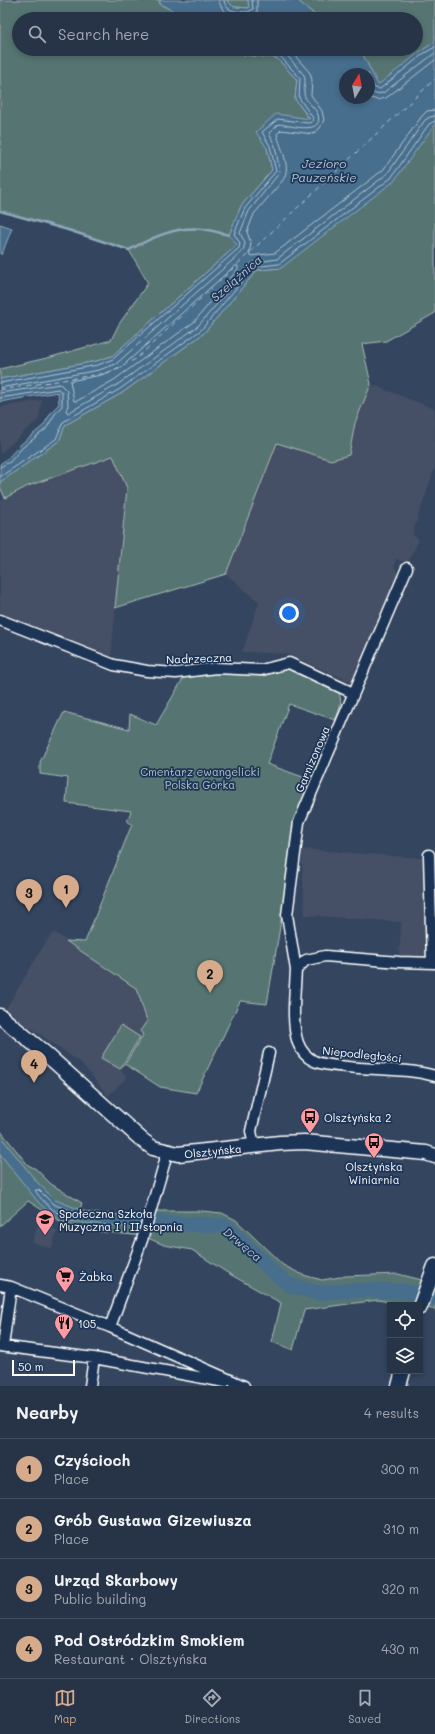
<!DOCTYPE html>
<meta charset="utf-8">
<style>
body{margin:0;font-family:Mali,sans-serif;background:#2f3c4e;color:#f1f3f6}
.controls{position:absolute;right:12px;bottom:12px;display:grid;overflow:hidden;border-radius:0px;box-shadow:0 2px 6px #0003}
.controls button{width:36px;height:36px;display:grid;place-items:center;padding:0;border:0;border-bottom:1px solid #434f60;background:#273447;color:#f1f3f6;font:20px sans-serif}
.compass{position:absolute;left:339px;top:68px;width:36px;height:36px;border-radius:50%;background:#273447;box-shadow:0 2px 6px #0003;rotate:10deg}
.scale{position:absolute;left:12px;bottom:10px;width:63px;box-sizing:border-box;padding-left:4px;border:2px solid #fff;border-top:0;font-size:11px;line-height:14px;white-space:nowrap;color:#fff;-webkit-text-stroke:3px #1d3557;paint-order:stroke}
.you{position:absolute;left:289px;top:613px;width:14px;height:14px;margin:-10px;border:3px solid #fff;border-radius:50%;background:#1a73e8;box-shadow:0 0 0 6px #1a73e833}
.badge{display:grid;place-items:center;width:26px;height:26px;border-radius:50%;background:#d6ab8b;color:#111;font-size:13px;font-weight:700}
.pin{position:absolute;translate:-50% -33px;filter:drop-shadow(0 1px 2px #0008)}
.pin::after{content:'';position:absolute;top:21px;width:14px;height:12px;background:inherit;clip-path:polygon(0 0,100% 0,50% 100%)}
.list{margin:0;padding:0;list-style:none}
h2{display:flex;justify-content:space-between;align-items:center;height:52px;margin:0;padding:0 16px;font-size:17px}
h2 small{font-size:13px;font-weight:400;color:#a4aab4}
.list li{display:grid;grid-template-columns:26px 1fr auto;gap:12px;align-items:center;box-sizing:border-box;height:60px;padding:0 16px;border-top:1px solid #434f60}
.list b{display:block;font-size:15px;white-space:nowrap}
.list p{margin:0;font-size:13px;white-space:nowrap;color:#a4aab4}
.list em{font-size:13px;font-style:normal;color:#a4aab4}
.icon{flex:none;width:22px;height:22px;fill:none;stroke:currentColor;stroke-width:2;stroke-linecap:round;stroke-linejoin:round}
.map{position:relative;flex:none;width:435px;height:1386px;overflow:hidden}
.search{position:absolute;background:#273447;box-shadow:0 2px 6px #0003;left:12px;right:12px;top:12px;height:44px;display:flex;align-items:center;gap:10px;box-sizing:border-box;padding:0 14px;border-radius:22px;color:#a4aab4;font-size:15px}
.sheet{height:292px;background:#273447}
nav{display:flex;justify-content:space-around;align-items:center;box-sizing:border-box;height:56px;border-top:1px solid #434f60;background:#273447;font-size:11px;color:#a4aab4}
nav a{display:grid;justify-items:center;gap:2px}
nav .on{color:#d6ab8b}
.map>svg:first-child{display:block}
.built{fill:#445065}
.green{fill:#577572;stroke:#abbab8}
.water{fill:#466e8d;stroke:#90a8bb;fill-rule:evenodd}
.lines{fill:none;stroke-linecap:round;stroke-linejoin:round}
.shore{stroke:#b5c5d1;stroke-width:1}
.stream{stroke:#90a8bb;stroke-width:2.5}
.river{stroke:#466e8d;stroke-width:15}
.ferry{stroke:#b5c5d1;stroke-width:1;stroke-dasharray:5 4;stroke-linecap:butt}
.street-casing{stroke:#fff;stroke-width:13}
.secondary-casing{stroke:#fff;stroke-width:17}
.street{stroke:#1d3557;stroke-width:10}
.secondary{stroke:#1d3557;stroke-width:14}
.labels{text-anchor:middle;dominant-baseline:central;stroke-width:3.5;stroke-linejoin:round;paint-order:stroke}
.street-label{font-size:11px;fill:#fff;stroke:#1d3557}
.park-label{font-size:11px;fill:#b3c1c0;stroke:#1d3557}
.poi-label{font-size:11px;fill:#fff;stroke:#1d3557;text-anchor:start}
.water-label{font-size:12px;font-style:italic;fill:#b5c5d1;stroke:#1d3557}
</style>
<div class="map">
<svg width="435" height="1386" viewBox="0 0 435 1386">
<rect width="100%" height="100%" fill="#34455f"/>
<filter id="ink" filterUnits="userSpaceOnUse"><feTurbulence type="fractalNoise" baseFrequency=".025" numOctaves="2"/><feDisplacementMap in="SourceGraphic" scale="8" xChannelSelector="R" yChannelSelector="G"/><feConvolveMatrix kernelMatrix="1 2 1 2 8 2 1 2 1" color-interpolation-filters="sRGB"/></filter>
<g filter="url(#ink)">
<path class="built" d="M371,384L435,409V467L412,535L419,539L408,563L396,559L394,566L398,574L353,683L287,654L242,652L259,602L226,574L277,442L331,460L349,455L355,423Z
M42,400L39,419L0,454V407Z
M113,456L127,488L111,659L0,615V501L28,486Z
M301,849L435,859V959L399,957L401,922L305,915Z
M54,932L137,989L147,1021L140,1031L143,1035L121,1071L127,1077L108,1096L81,1063L5,1010L47,940Z
M51,1224L57,1232L51,1249L32,1242L38,1225Z"/>
<path class="green" d="M0,0H160V4L189,19H19V49H237L244,55L277,58L297,80L295,99L310,120L267,148L272,170L241,206L229,235L237,245L112,356L97,361L0,379V369L51,357L111,340L119,324L148,283L129,250L68,230L0,211Z
M226,0H248L249,8L234,7Z
M297,0H435V42L421,51L378,86L360,49H416V19H349L348,18L316,16Z
M435,124V313L386,341L362,344L371,384L355,423L349,455L331,460L277,443L226,574L115,608L127,488L113,456L28,486L5,498L0,487V482L59,441L65,425L122,393L204,333L257,270L281,268Z
M288,669L339,693C343,704 339,711 335,720L289,704L267,764L311,780L294,820L282,915L267,1004L240,1001L196,1093L160,1087L125,1064L143,1035L140,1031L147,1021L137,989L66,941L85,942L132,824L127,822L131,811L66,803L68,778L40,774V762L64,712L129,729L130,714L156,725L184,677L216,672L262,676Z
M121,1025L140,1037L120,1069L101,1058Z
M0,1130L28,1165L36,1169L51,1184L82,1203L80,1209L89,1213L143,1216L144,1209L158,1211H202L222,1213L236,1220L283,1265L303,1275L322,1280L346,1276L398,1274L422,1280L435,1288V1310L412,1304V1305H400L395,1303L378,1300L304,1310L293,1350L272,1342L281,1303L226,1272L192,1250L164,1245L143,1236L84,1230L58,1220L28,1201L0,1226Z"/>
<path class="water" d="M160,0H226L234,7L249,8L248,0H297L316,16L348,18L349,19H189L160,4Z
M435,42V124L394,181L281,268L257,270L204,333L122,393L65,425L59,441L0,482V464L7,459L20,445L43,426L52,411L59,404L58,392L0,402V379L97,361L112,356L237,245L229,235L241,206L272,170L267,148L256,132L276,114L310,119L295,99L297,80L277,58L244,55L238,49H360L378,85L421,51ZM345,74H369V98H345Z
M0,224L12,228L2,254H0Z
M0,1136L37,1182L55,1200L89,1213L143,1216L139,1228L67,1221L50,1213L39,1203L0,1154Z"/>
<g class="lines">
<path class="shore" d="M219,0C220,16 247,24 257,12V0
M224,0C225,12 238,12 248,12L253,9L252,0
M289,49L310,73L312,80L311,95L322,111L324,120L320,128L313,134L281,130L277,134C280,148 292,166 283,180L254,214L247,232L251,243L249,254L250,256L275,253L383,170L422,116L427,111L435,110
M369,78L375,88L380,89L423,54L435,47
M369,89L375,94L383,93L435,53
M369,97L377,100L386,98L435,60
M235,266H238V269L194,322L114,380L77,401H74L70,381L101,375L120,368Z
M0,383L98,365L113,359L239,248L240,243L234,234L245,208L276,171L270,146L262,132L278,119L308,123L312,122L313,118L299,98L300,78L280,56L246,51L244,49
M0,388L99,370L116,364L243,251L245,243L240,233L249,211L280,172L275,146L269,133L279,124C288,125 324,136 318,115C316,108 308,104 305,97C302,90 307,82 304,75L284,52L277,49
M0,393L60,384L67,391L68,405L66,411L68,413L117,385L198,326L252,263L277,259L387,174L425,120L430,117L435,116
M0,398L58,389L62,392V406L55,414L46,429L22,448L10,462L0,467
M0,477L56,439L63,422L120,389L201,330L254,267L279,264L391,178L429,124L435,121
M36,1190H39L53,1204L79,1214L80,1217C64,1222 45,1205 36,1192Z"/>
<path class="stream" d="M0,211L68,230L129,250C151,238 176,226 202,229C211,230 220,233 229,235"/>
<path class="river" d="M132,1221L226,1226L273,1272L289,1285L318,1293L358,1290L404,1291L435,1298"/>
<path class="ferry" d="M0,390L107,373L136,359L435,79"/>
<g class="street-casing">
<path id="street" d="M0,620L114,665L147,671L176,673L216,668L261,670L289,663L353,693
M429,855L432,963
M435,963L399,962L325,956L306,960L296,970C295,991 291,1023 298,1043C301,1051 306,1057 314,1061C323,1065 336,1066 347,1067C376,1070 407,1068 435,1076
M296,970L287,915L299,822L407,568
M254,1146L251,1131L269,1053
M0,1285L11,1287L110,1327L244,1386
M110,1327L142,1240L165,1161V1152
M0,1346L94,1358L225,1382
M3,1346L11,1287
M90,1386L94,1358"/>
</g>
<g class="secondary-casing">
<path id="secondary" d="M0,1016L46,1054L142,1140L153,1148L178,1154L280,1143L304,1142L426,1153L435,1156
M420,1307L435,1266
M399,1386L403,1371"/>
</g>
<use href="#street" class="street"/>
<use href="#secondary" class="secondary"/>
</g>
</g>
<defs>
<g id="bus-pin" transform="scale(1)"><path d="M0 17L-7.5 6A9.5 9.5 0 1 1 7.5 6Z" fill="#ff9aa2" stroke="#1d3557"/><path d="M-5-6H5V4H4V6H2V4H-2V6H-4V4H-5ZM-3.5-4V0h7V-4ZM-3.5 1.2v1.5H-2V1.2ZM2 1.2v1.5H3.5V1.2Z" fill="#111"/></g>
<g id="school-pin" transform="scale(1)"><path d="M0 17L-7.5 6A9.5 9.5 0 1 1 7.5 6Z" fill="#ff9aa2" stroke="#1d3557"/><path d="M0-5L7-2L0 1L-7-2ZM-4 1L0 2.5L4 1V4Q0 6-4 4Z" fill="#111"/></g>
<g id="supermarket-pin" transform="scale(1)"><path d="M0 17L-7.5 6A9.5 9.5 0 1 1 7.5 6Z" fill="#ff9aa2" stroke="#1d3557"/><path d="M-6-5.5h2.5l.6 2H6L4.5 2H-2.5L-4.4-4H-6ZM-1.5 3.2a1.3 1.3 0 1 0 .1 0ZM3 3.2a1.3 1.3 0 1 0 .1 0Z" fill="#111"/></g>
<g id="restaurant-pin" transform="scale(1)"><path d="M0 17L-7.5 6A9.5 9.5 0 1 1 7.5 6Z" fill="#ff9aa2" stroke="#1d3557"/><path d="M-5-6h1v4h1v-4h1v4h1v-4h1v5L-1.5 .5V6h-2V.5L-5-1ZM5-6V6H3V1.5H1.5Q1.5-4 5-6Z" fill="#111"/></g>
</defs>
<g fill-rule="evenodd">
<use href="#bus-pin" x="310" y="1117"/>
<use href="#bus-pin" x="374" y="1142"/>
<use href="#school-pin" x="45" y="1219"/>
<use href="#supermarket-pin" x="65" y="1276"/>
<use href="#restaurant-pin" x="64" y="1323"/>
</g>
<g class="labels">
<g class="street-label">
<text transform="translate(199 658) rotate(-2)">Nadrzeczna</text>
<text transform="translate(312 759) rotate(-67)">Garnizonowa</text>
<text transform="translate(362 1054) rotate(6)">Niepodległości</text>
<text transform="translate(213 1151) rotate(-6)">Olsztyńska</text>
</g>
<g class="park-label">
<text x="200" y="771">Cmentarz ewangelicki<tspan x="200" dy="13">Polska Górka</tspan></text>
</g>
<g class="poi-label">
<text x="324" y="1117">Olsztyńska 2</text>
<text x="374" y="1166" text-anchor="middle">Olsztyńska<tspan x="374" dy="13">Winiarnia</tspan></text>
<text x="59" y="1213">Społeczna Szkoła<tspan x="59" dy="13">Muzyczna I i II stopnia</tspan></text>
<text x="79" y="1276">Żabka</text>
<text x="78" y="1323">105</text>
</g>
<g class="water-label">
<text x="324" y="163">Jezioro<tspan x="324" dy="14">Pauzeńskie</tspan></text>
<text transform="translate(236 278) rotate(-41)">Szelążnica</text>
<text transform="translate(243 1244) rotate(40)">Drwęca</text>
</g>
</g>
</svg>
<div class="controls">
<button><svg class="icon" aria-label="locate" viewBox="0 0 24 24"><circle cx="12" cy="12" r="6"/><path d="M12 2v4M12 18v4M2 12h4M18 12h4"/></svg></button>
<button><svg class="icon" aria-label="layers" viewBox="0 0 24 24"><path d="M12 4l9 5-9 5-9-5zM3 14l9 5 9-5"/></svg></button>
</div>
<svg class="compass" viewBox="-18 -18 36 36"><path d="M0-13l5 13h-10z" fill="#e53935"/><path d="M0 13l5-13h-10z" fill="#a4aab4"/></svg>
<div class="scale">50 m</div>
<div class="you"></div>
<div class="pin badge" style="left:66px;top:908px">1</div>
<div class="pin badge" style="left:210px;top:993px">2</div>
<div class="pin badge" style="left:29px;top:912px">3</div>
<div class="pin badge" style="left:34px;top:1083px">4</div>
<div class="search"><svg class="icon" aria-label="search" viewBox="0 0 24 24"><circle cx="10" cy="10" r="6"/><path d="M15 15l6 6"/></svg>Search here</div>
</div>
<section class="sheet">
<h2>Nearby<small>4 results</small></h2>
<ul class="list">
<li><span class="badge">1</span><div><b>Czyścioch</b><p>Place</p></div><em>300 m</em></li>
<li><span class="badge">2</span><div><b>Grób Gustawa Gizewiusza</b><p>Place</p></div><em>310 m</em></li>
<li><span class="badge">3</span><div><b>Urząd Skarbowy</b><p>Public building</p></div><em>320 m</em></li>
<li><span class="badge">4</span><div><b>Pod Ostródzkim Smokiem</b><p>Restaurant · Olsztyńska</p></div><em>430 m</em></li>
</ul>
</section>
<nav>
<a class="on"><svg class="icon" aria-label="map" viewBox="0 0 24 24"><path d="M3 6l6-2 6 2 6-2v14l-6 2-6-2-6 2zM9 4v14M15 6v14"/></svg>Map</a>
<a><svg class="icon" aria-label="directions" viewBox="0 0 24 24"><path d="M12 3l9 9-9 9-9-9zM9 14v-3h6M13 9l2 2-2 2"/></svg>Directions</a>
<a><svg class="icon" aria-label="saved" viewBox="0 0 24 24"><path d="M7 4h10v16l-5-4-5 4z"/></svg>Saved</a>
</nav>
